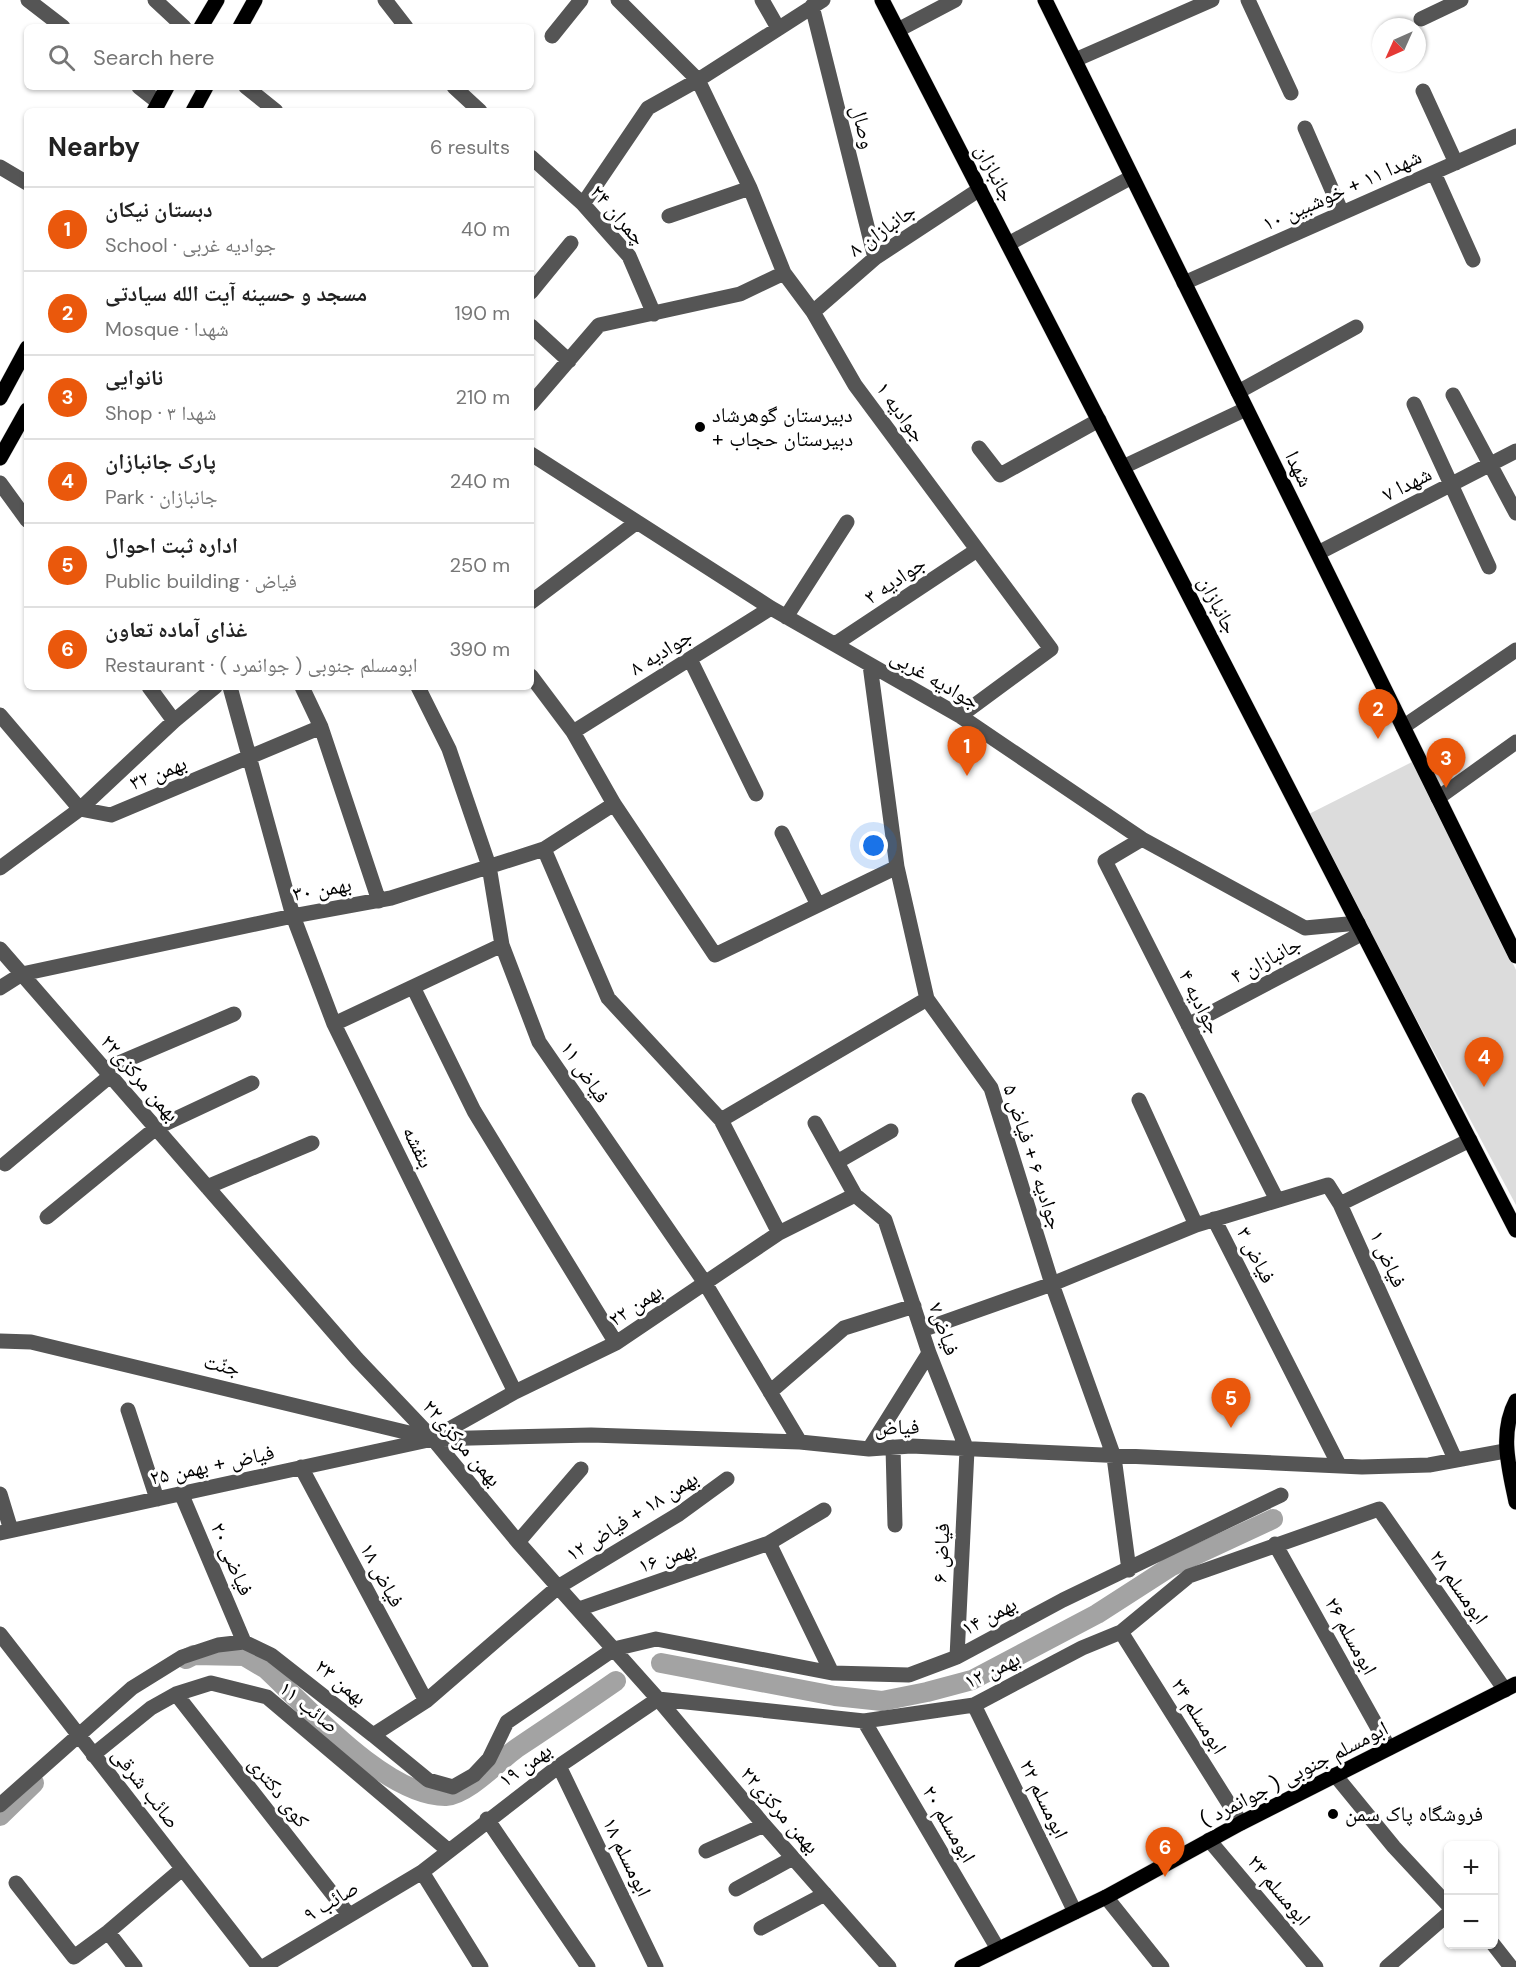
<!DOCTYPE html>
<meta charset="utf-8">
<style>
body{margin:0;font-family:"DM Sans","Noto Naskh Arabic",sans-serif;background:#f2f2f2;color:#222}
.controls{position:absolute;right:18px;bottom:18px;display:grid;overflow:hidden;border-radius:9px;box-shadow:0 2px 4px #0004}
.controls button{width:54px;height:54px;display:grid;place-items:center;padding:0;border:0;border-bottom:2px solid #e0e0e0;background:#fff;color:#222;font:30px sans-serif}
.compass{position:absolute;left:1372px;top:18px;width:54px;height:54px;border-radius:50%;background:#fff;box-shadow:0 2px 4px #0004;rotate:225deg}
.you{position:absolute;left:874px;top:846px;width:21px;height:21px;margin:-15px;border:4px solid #fff;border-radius:50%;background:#1a73e8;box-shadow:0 0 0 9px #1a73e833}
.badge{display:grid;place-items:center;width:39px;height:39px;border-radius:50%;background:#ea580c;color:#fff;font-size:20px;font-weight:700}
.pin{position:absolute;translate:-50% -50px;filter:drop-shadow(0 2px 3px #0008)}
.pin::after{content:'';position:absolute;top:32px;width:21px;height:18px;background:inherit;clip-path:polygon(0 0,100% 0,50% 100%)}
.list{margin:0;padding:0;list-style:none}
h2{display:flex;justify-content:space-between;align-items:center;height:78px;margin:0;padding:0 24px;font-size:26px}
h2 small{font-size:20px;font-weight:400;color:#767676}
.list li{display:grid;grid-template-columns:39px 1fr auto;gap:18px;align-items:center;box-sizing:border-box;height:84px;padding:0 24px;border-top:2px solid #e0e0e0}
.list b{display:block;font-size:22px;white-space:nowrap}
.list p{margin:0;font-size:20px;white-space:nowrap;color:#767676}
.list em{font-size:20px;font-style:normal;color:#767676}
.icon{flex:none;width:33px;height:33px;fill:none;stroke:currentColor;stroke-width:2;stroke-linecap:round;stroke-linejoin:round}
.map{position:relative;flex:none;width:1516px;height:1967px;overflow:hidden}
.search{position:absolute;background:#fff;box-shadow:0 2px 4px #0004;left:24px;top:24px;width:510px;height:66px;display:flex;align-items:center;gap:15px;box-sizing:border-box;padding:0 21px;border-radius:9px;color:#767676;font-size:22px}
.panel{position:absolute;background:#fff;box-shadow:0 2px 4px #0004;left:24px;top:108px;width:510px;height:582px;border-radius:9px}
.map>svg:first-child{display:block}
.green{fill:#dcdcdc}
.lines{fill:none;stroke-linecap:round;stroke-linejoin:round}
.canal{stroke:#a3a3a3;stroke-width:20}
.major-casing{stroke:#dbdbdb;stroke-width:16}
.minor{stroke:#555;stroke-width:15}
.major{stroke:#000;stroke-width:15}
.poi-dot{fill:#000;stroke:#fff;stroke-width:2}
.labels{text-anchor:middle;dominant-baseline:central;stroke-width:6;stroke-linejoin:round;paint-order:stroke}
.street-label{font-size:21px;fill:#000;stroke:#fff}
.poi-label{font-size:21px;fill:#000;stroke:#fff;text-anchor:start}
</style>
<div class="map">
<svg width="1516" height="1967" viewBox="0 0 1516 1967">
<rect width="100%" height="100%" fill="#fff"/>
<path class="green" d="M1416,760L1516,970V1205L1307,815Z"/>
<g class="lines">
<path class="canal" d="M186,1659L194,1655L244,1656L266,1669C307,1707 387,1797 446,1796C467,1795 499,1761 517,1748C550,1726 583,1704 616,1681
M661,1663L835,1696L882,1701L927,1692L972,1680L1097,1614L1170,1567L1273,1519
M0,1816L34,1783"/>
<g class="major-casing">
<path id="major" d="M882,0L1516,1230
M1045,0L1516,956
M201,27L217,0
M240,27L255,0
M154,111L167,87
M193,111L206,87
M0,398L27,348
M0,458L27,410
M1516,1401C1499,1433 1509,1468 1516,1502
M962,1967L1106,1897L1241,1823L1516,1684"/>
</g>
<path class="minor" d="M28,0L63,27
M155,0L184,27
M385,0L406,27
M618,0L698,80L750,188L784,273L813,312L855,385L1051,649L960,716
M762,0L778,28
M1248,0L1291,93
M812,6L875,258
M1421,19L1461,0
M898,30L955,0
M552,36L581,0
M1075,60L1212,0
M139,87L158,102
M246,87L276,111
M454,87L480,111
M1423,91L1456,163
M1305,128L1342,213
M531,157L583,204L629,256L654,314
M0,167L27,183
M1434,173L1473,260
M583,204L648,108L698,80L823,0
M669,216L750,188
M1008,244L1132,177
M1184,283L1516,136
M531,292L571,243
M813,312L875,258L980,189
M531,326L569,361
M1238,392L1356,327
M1453,395L1516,513
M531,404L599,325L740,294L784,273
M1414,404L1489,567
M979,448L1000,475L1099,420
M531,454L771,608L960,716L1142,839L1305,928L1358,923
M1123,467L1246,409
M0,483L27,520
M1318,553L1516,451
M531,602L637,522
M786,617L847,522
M835,644L977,550
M690,659L756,794
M870,665L897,867L927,999L991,1088L1052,1284L1114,1457L1129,1570
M531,676L573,732L614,804L715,955L897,867
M149,687L174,721
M230,687L293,916L334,1024L515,1392
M302,687L321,727L379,901
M418,687L449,749L489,866L502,945L539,1042L705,1283L800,1442
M0,715L80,809L111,815L321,727
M1403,727L1516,650
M573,732L771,608
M1438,798L1516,742
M782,833L818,905
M1142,839L1105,861L1277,1200
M544,849L608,998L721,1120L779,1233
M0,868L80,809L174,721L215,687
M0,949L357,1359L433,1439L518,1542L658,1699L764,1825L889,1967
M413,987L474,1111L616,1343
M0,988L22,974L293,916L391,898L544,849L614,804
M334,1024L502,945
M1188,1025L1363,933
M105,1069L234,1014
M1139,1100L1196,1225
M721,1120L927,999
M815,1123L855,1195L885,1220L929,1353L967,1450L957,1657
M837,1162L891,1131
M5,1164L110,1076
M207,1187L312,1143
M1340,1204L1470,1140
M47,1217L156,1128L252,1083
M1214,1219L1339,1465
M922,1330L1052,1284L1196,1225L1328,1185L1340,1204L1455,1459
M0,1341L31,1342L430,1438
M770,1392L844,1328L914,1306
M128,1410L157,1499
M435,1437L515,1392L616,1343L779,1233L855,1195
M893,1447L895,1525
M869,1449L929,1353
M301,1467L426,1701
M181,1493L244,1642
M0,1494L11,1530
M0,1533L433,1439L591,1435L800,1442L869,1449L911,1446L1362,1467L1429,1465L1505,1451
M518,1542L581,1469
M769,1543L832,1673
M1275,1544L1389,1748
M579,1609L769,1543L824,1510
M1121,1632L1241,1823
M0,1634L259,1967
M176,1694L349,1915
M658,1699L864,1721L974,1705L1082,1648L1121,1632L1189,1576L1379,1509L1505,1690
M974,1705L1075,1912
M864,1721L998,1949
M373,1735L428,1780L453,1787L474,1775L489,1759L507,1722L614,1649L656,1639L832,1673L909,1675L957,1657L1063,1600L1281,1495
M93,1755L151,1708L176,1694L211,1683L267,1697L449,1851
M559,1766L656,1967
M1335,1775L1394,1847L1448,1905
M0,1805L132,1688L182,1657L218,1645L244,1642L271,1655L373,1735L426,1701L558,1587L679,1514L727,1479
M487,1819L588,1967
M1209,1840L1316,1967
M706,1851L764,1825
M422,1872L481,1967
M16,1883L74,1957L108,1932L182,1869
M736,1889L793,1858
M1106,1897L1162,1967
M761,1928L825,1894
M108,1932L135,1967
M1493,1944L1511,1967
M263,1967L422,1872L559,1766L658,1699
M1387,1967L1448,1914"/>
<use href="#major" class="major"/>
</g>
<g class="poi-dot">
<circle cx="700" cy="427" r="6"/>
<circle cx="1333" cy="1814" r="6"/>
</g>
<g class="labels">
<g class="street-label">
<text transform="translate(863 127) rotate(76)">وصال</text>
<text transform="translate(995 173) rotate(63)">جانبازان</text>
<text transform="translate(1342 190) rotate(-24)">شهدا ۱۱ + خوشبین ۱۰</text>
<text transform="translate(618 215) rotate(49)">چمران ۲۴</text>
<text transform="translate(882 230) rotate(-35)">جانبازان ۸</text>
<text transform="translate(901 412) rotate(54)">جوادیه ۱</text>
<text transform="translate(1299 469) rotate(64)">شهدا</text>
<text transform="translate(1407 484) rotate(-27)">شهدا ۷</text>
<text transform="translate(895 580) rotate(-34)">جوادیه ۳</text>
<text transform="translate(1218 605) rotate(63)">جانبازان</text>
<text transform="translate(661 652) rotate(-32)">جوادیه ۸</text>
<text transform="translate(935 679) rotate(30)">جوادیه غربی</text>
<text transform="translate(158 773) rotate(-22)">بهمن ۳۲</text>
<text transform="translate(322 889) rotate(-10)">بهمن ۳۰</text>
<text transform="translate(1266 960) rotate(-28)">جانبازان ۴</text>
<text transform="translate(1200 1002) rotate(63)">جوادیه ۴</text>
<text transform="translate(585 1072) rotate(56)">فیاض ۱۱</text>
<text transform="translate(140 1078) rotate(49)">۲۲بهمن مرکزی</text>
<text transform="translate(418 1147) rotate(64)">بنفشه</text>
<text transform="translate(1033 1157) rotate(72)">جوادیه ۶ + فیاض ۵</text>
<text transform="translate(1256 1255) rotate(63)">فیاض ۳</text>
<text transform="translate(1388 1259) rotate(66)">فیاض ۱</text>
<text transform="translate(635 1305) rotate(-34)">بهمن ۲۲</text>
<text transform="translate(944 1329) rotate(71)">فیاض۷</text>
<text transform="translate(222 1365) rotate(13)">جنّت</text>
<text transform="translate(897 1427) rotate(-1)">فیاض</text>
<text transform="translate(462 1443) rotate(49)">۲۲بهمن مرکزی</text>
<text transform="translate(212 1465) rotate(-12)">فیاض + بهمن ۲۵</text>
<text transform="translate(632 1516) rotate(-32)">بهمن ۱۸ + فیاض ۱۲</text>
<text transform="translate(941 1553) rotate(-87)">فیاض ۶</text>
<text transform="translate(667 1557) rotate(-19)">بهمن ۱۶</text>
<text transform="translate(232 1559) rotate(67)">فیاضی ۲۰</text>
<text transform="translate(382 1575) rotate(62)">فیاض ۱۸</text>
<text transform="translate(1459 1587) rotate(55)">ابومسلم ۲۸</text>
<text transform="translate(989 1616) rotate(-28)">بهمن ۱۴</text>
<text transform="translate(1351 1636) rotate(61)">ابومسلم ۲۶</text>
<text transform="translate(992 1670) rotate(-26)">بهمن ۱۲</text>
<text transform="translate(341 1682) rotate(39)">بهمن ۲۳</text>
<text transform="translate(309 1707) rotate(39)">صائب ۱۱</text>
<text transform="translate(1199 1716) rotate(58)">ابومسلم ۲۴</text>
<text transform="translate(525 1765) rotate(-36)">بهمن ۱۹</text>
<text transform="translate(1294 1774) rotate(-27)">ابومسلم جنوبی ( جوانمرد )</text>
<text transform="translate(146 1788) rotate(52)">صائب شرقی</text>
<text transform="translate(279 1792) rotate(52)">کوی دکتری</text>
<text transform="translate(1044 1799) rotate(64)">ابومسلم ۲۲</text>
<text transform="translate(780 1810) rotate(49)">۲۲بهمن مرکزی</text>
<text transform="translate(949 1824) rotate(60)">ابومسلم ۲۰</text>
<text transform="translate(627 1857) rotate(64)">ابومسلم ۱۸</text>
<text transform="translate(1279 1890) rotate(50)">ابومسلم ۲۳</text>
<text transform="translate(331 1901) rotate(-31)">صائب ۹</text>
</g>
<g class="poi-label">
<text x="712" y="415">دبیرستان گوهرشاد<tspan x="712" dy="24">+ دبیرستان حجاب</tspan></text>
<text x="1345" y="1814">فروشگاه پاک سمن</text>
</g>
</g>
</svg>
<div class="controls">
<button>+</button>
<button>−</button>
</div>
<svg class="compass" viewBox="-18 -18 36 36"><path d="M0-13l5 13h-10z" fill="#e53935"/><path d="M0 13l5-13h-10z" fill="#767676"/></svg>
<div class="you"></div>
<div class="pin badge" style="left:967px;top:776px">1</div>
<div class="pin badge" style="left:1378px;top:739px">2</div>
<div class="pin badge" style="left:1446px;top:788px">3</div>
<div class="pin badge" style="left:1484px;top:1087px">4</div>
<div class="pin badge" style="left:1231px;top:1428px">5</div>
<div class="pin badge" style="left:1165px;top:1877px">6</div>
<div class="search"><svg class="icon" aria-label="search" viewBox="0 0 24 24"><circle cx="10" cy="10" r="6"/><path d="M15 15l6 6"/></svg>Search here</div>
<section class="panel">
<h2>Nearby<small>6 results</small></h2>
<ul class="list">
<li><span class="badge">1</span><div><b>دبستان نیکان</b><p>School · جوادیه غربی</p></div><em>40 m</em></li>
<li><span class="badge">2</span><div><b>مسجد و حسینه آیت الله سیادتی</b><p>Mosque · شهدا</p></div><em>190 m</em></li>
<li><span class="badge">3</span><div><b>نانوایی</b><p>Shop · شهدا ۳</p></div><em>210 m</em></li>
<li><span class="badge">4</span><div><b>پارک جانبازان</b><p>Park · جانبازان</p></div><em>240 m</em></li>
<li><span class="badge">5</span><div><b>اداره ثبت احوال</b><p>Public building · فیاض</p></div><em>250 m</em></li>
<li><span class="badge">6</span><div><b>غذای آماده تعاون</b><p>Restaurant · ابومسلم جنوبی ( جوانمرد )</p></div><em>390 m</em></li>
</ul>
</section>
</div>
